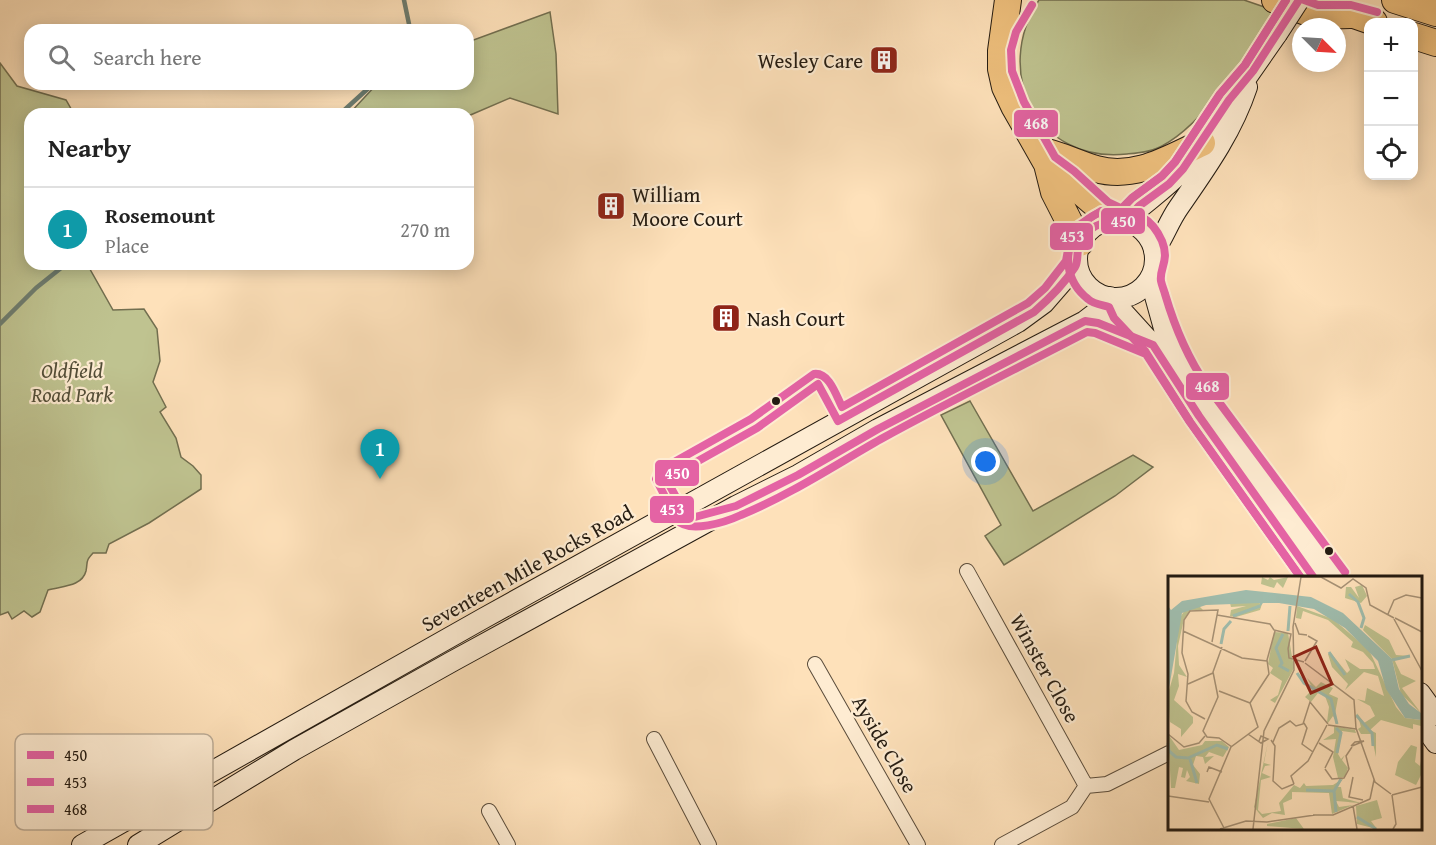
<!DOCTYPE html>
<meta charset="utf-8">
<style>
body{margin:0;font-family:"Gentium Book Plus",serif;background:#f6f6f6;color:#222}
.controls{position:absolute;right:18px;top:18px;display:grid;overflow:hidden;border-radius:12px;box-shadow:0 3px 15px #0003}
.controls button{width:54px;height:54px;display:grid;place-items:center;padding:0;border:0;border-bottom:2px solid #e0e0e0;background:#fff;color:#222;font:30px sans-serif}
.compass{position:absolute;left:1292px;top:18px;width:54px;height:54px;border-radius:50%;background:#fff;box-shadow:0 3px 15px #0003;rotate:114deg}
.you{position:absolute;left:986px;top:462px;width:21px;height:21px;margin:-15px;border:4px solid #fff;border-radius:50%;background:#1a73e8;box-shadow:0 0 0 9px #1a73e833}
.badge{display:grid;place-items:center;width:39px;height:39px;border-radius:50%;background:#b45309;color:#fff;font-size:20px;font-weight:700}
.pin{position:absolute;translate:-50% -50px;filter:drop-shadow(0 2px 3px #0008)}
.pin::after{content:'';position:absolute;top:32px;width:21px;height:18px;background:inherit;clip-path:polygon(0 0,100% 0,50% 100%)}
.list{margin:0;padding:0;list-style:none}
h2{display:flex;justify-content:space-between;align-items:center;height:78px;margin:0;padding:0 24px;font-size:26px}
h2 small{font-size:20px;font-weight:400;color:#767676}
.list li{display:grid;grid-template-columns:39px 1fr auto;gap:18px;align-items:center;box-sizing:border-box;height:84px;padding:0 24px;border-top:2px solid #e0e0e0}
.list b{display:block;font-size:22px;white-space:nowrap}
.list p{margin:0;font-size:20px;white-space:nowrap;color:#767676}
.list em{font-size:20px;font-style:normal;color:#767676}
.icon{flex:none;width:33px;height:33px;fill:none;stroke:currentColor;stroke-width:2;stroke-linecap:round;stroke-linejoin:round}
.map{position:relative;flex:none;width:1436px;height:845px;overflow:hidden}
.search{position:absolute;background:#fff;box-shadow:0 3px 15px #0003;left:24px;top:24px;width:450px;height:66px;display:flex;align-items:center;gap:15px;box-sizing:border-box;padding:0 21px;border-radius:18px;color:#767676;font-size:22px}
.panel{position:absolute;background:#fff;box-shadow:0 3px 15px #0003;left:24px;top:108px;width:450px;height:162px;border-radius:18px}
.map>svg:first-child{display:block}
.green{fill:#bfc390;stroke:#726f50;stroke-width:1.5}
.lines{fill:none;stroke-linecap:round;stroke-linejoin:round}
.stream{stroke:#6e7d70;stroke-width:4.5}
.minor-casing{stroke:#5a4c3b;stroke-width:16}
.secondary-casing{stroke:#241b11;stroke-width:22}
.motorway-casing{stroke:#241b11;stroke-width:28}
.minor{stroke:#feecd2;stroke-width:14}
.secondary{stroke:#feecd2;stroke-width:20}
.motorway{stroke:#efc07d;stroke-width:26}
.secondary-bridge-casing{stroke:#241b11;stroke-width:22;stroke-linecap:butt}
.secondary-bridge{stroke:#feecd2;stroke-width:20}
.bus-1-casing{stroke:#feecd2;stroke-width:12}
.bus-2-casing{stroke:#feecd2;stroke-width:12}
.bus-3-casing{stroke:#feecd2;stroke-width:12}
.bus-1{stroke:#e463a4;stroke-width:8}
.bus-2{stroke:#e463a4;stroke-width:8}
.bus-3{stroke:#e463a4;stroke-width:8}
.bus-dot{fill:#241b11;stroke:#feecd2;stroke-width:2}
.labels{text-anchor:middle;dominant-baseline:central;stroke-width:4.5;stroke-linejoin:round;paint-order:stroke}
.poi-label{font-size:21px;fill:#241b11;stroke:#feecd2;text-anchor:start}
.park-label{font-size:21px;font-style:italic;fill:#524d37;stroke:#feecd2}
.street-label{font-size:21px;fill:#241b11;stroke:#feecd2}
.inset-river{fill:none;stroke:#a0beaf;stroke-width:3}
.inset-road{fill:none;stroke:#a79276;stroke-width:1.5}
.view{fill:#8f2418;fill-opacity:0.15;stroke:#8f2418;stroke-width:3}
.inset-edge{fill:none;stroke:#241b11;stroke-width:3}
.key{fill:#feecd2;stroke:#bdad98;stroke-width:1.5}
.key-label{font-size:16px;fill:#241b11}
.line-badge{stroke:#feecd2;stroke-width:2}
.badge-label{font-size:16px;text-anchor:middle;font-weight:bold;fill:#fff}
</style>
<div class="map">
<svg width="1436" height="845" viewBox="0 0 1436 845">
<rect width="100%" height="100%" fill="#fee1ba"/>
<filter id="stains"><feTurbulence type="fractalNoise" baseFrequency=".00333" numOctaves="4"/><feColorMatrix values="0 0 0 0 .2 0 0 0 0 .09 0 0 0 0 .02 0 0 0 .5 -.17"/></filter>
<radialGradient id="worn" r=".72"><stop offset=".6" stop-color="#630" stop-opacity="0"/><stop offset="1" stop-color="#630" stop-opacity=".3"/></radialGradient>
<path class="green" d="M1039,0H1244L1273,10C1251,53 1205,123 1162,146C1152,152 1138,153 1127,154C1037,164 992,72 1039,0Z
M550,12L556,54L558,114L510,98L468,116V114H349L377,84H468V42Z
M0,63L17,86L66,100L74,114H30V264H87L113,310L144,309L157,329L160,361L153,382L166,407L160,412L176,438L181,457L193,466L201,475V489L149,523L109,544L106,553H93C85,562 88,561 86,571C82,587 61,586 48,590L40,612L32,617L24,611L12,619L8,612L0,615Z
M970,401L1033,511L1133,455L1153,467L1115,496L1004,565L985,536L1001,525L941,415Z"/>
<g class="lines">
<path class="stream" d="M404,0L409,24L408,30
M340,114L373,84
M0,324L36,288L66,264"/>
<g class="minor-casing">
<path id="minor" d="M967,571L1086,786
M815,664L918,845
M654,739L709,845
M489,811L508,845
M1002,845L1072,807L1086,786L1107,784L1169,753"/>
</g>
<g class="secondary-casing">
<path id="secondary" d="M1077 259a39 39 0 1 1 78 0a39 39 0 1 1-78 0Z
M1125,221C1142,204 1163,191 1180,173L1277,34
M1154,251C1164,237 1169,221 1179,207C1206,168 1232,132 1247,87
M1150,278L1165,332L1184,370L1337,578
M1117,298L1123,312L1153,345L1199,416L1314,578
M1085,321L1098,323L1153,345
M1420,693L1436,715
M1420,721L1436,743
M82,845L484,618L1018,322L1044,303L1077,265
M138,845L294,750L453,661L736,506L798,475L878,429L1085,321L1098,311L1110,297"/>
</g>
<g class="motorway-casing">
<path id="motorway" d="M1008,0L1001,51V69L1005,87L1014,106L1047,164L1054,192L1080,243
M1275,0L1316,16L1350,15
M1395,0L1436,13
M1334,8L1374,22
M1414,36L1436,43
M1039,150C1059,154 1076,163 1096,169C1135,180 1169,158 1202,143
M1047,164C1072,181 1090,203 1116,220"/>
</g>
<use href="#minor" class="minor"/>
<use href="#secondary" class="secondary"/>
<use href="#motorway" class="motorway"/>
<g class="secondary-bridge-casing">
<path id="secondary-bridge" d="M1277,34L1299,0"/>
</g>
<use href="#secondary-bridge" class="secondary-bridge"/>
<g class="bus-1-casing">
<path id="bus-1" d="M1299,0L1253,71L1229,100L1183,169L1169,184L1139,206L1125,221C1103,221 1085,225 1078,249C1077,255 1078,262 1075,267C1064,284 1049,299 1034,312L838,421L818,384L757,428L666,479L686,515L695,517L736,506L798,475L878,429L1085,321L1098,323L1153,345L1199,416L1314,578"/>
</g>
<g class="bus-2-casing">
<path id="bus-2" d="M1286,0L1245,65L1220,94L1175,162L1162,176L1132,198L1120,210L1101,211L1079,225L1070,239L1066,261L1045,288L1028,303L842,407C836,395 829,372 814,374L751,419L660,470L656,479L677,520C689,534 726,522 741,515C790,495 835,465 881,439C948,402 1018,368 1087,332L1095,333L1146,354L1190,422L1301,578"/>
</g>
<g class="bus-3-casing">
<path id="bus-3" d="M1304,0L1318,5H1351L1377,12
M1032,5L1016,32L1011,50L1012,71L1024,102L1055,157L1074,171L1108,202L1127,211
M1117,214L1132,198L1162,176L1175,162L1220,94L1245,65L1286,0
M1301,578L1190,422L1145,351L1114,318L1109,307C1102,305 1093,304 1088,299C1041,262 1085,186 1142,217C1151,222 1158,232 1162,241C1170,261 1159,268 1161,281C1162,286 1164,290 1165,294C1175,328 1187,357 1207,386L1345,572"/>
</g>
<use href="#bus-1" class="bus-1"/>
<use href="#bus-2" class="bus-2"/>
<use href="#bus-3" class="bus-3"/>
</g>
<defs>
<g id="building-square" transform="scale(1.5)"><rect x="-9" y="-9" width="18" height="18" rx="4" fill="#8f2418" stroke="#feecd2"/><path d="M-4-6H4V6H1V3H-1V6H-4ZM-2.5-4.3h1.7v1.8h-1.7ZM.8-4.3h1.7v1.8H.8ZM-2.5-1h1.7V.8h-1.7ZM.8-1h1.7V.8H.8Z" fill="#fff"/></g>
</defs>
<g fill-rule="evenodd">
<use href="#building-square" x="884" y="60"/>
<use href="#building-square" x="611" y="206"/>
<use href="#building-square" x="726" y="318"/>
</g>
<g class="bus-dot">
<circle cx="776" cy="401" r="5"/>
<circle cx="1329" cy="551" r="5"/>
</g>
<g class="labels">
<g class="poi-label">
<text x="863" y="60" text-anchor="end">Wesley Care</text>
<text x="632" y="194">William<tspan x="632" dy="24">Moore Court</tspan></text>
<text x="747" y="318">Nash Court</text>
</g>
<g class="park-label">
<text x="72" y="370">Oldfield<tspan x="72" dy="24">Road Park</tspan></text>
</g>
<g class="street-label">
<text transform="translate(527 568) rotate(-29)">Seventeen Mile Rocks Road</text>
<text transform="translate(1045 668) rotate(61)">Winster Close</text>
<text transform="translate(885 744) rotate(60)">Ayside Close</text>
</g>
</g>
<g transform="translate(1168 576)">
<rect width="254" height="254" fill="#fee1ba"/>
<path d="M94,1L100,4L102,1L106,4L120,1L115,12L109,6L106,12L93,8ZM194,9L199,20L193,27L177,22L178,11H183L191,22L187,11ZM62,27H91L94,28L92,34L68,41L62,40L63,34L78,30L63,31ZM31,30L35,34H23L16,43L10,70L11,89L19,101L10,98L11,110L6,124L25,141V147L13,161V153L2,146L0,118L6,97L11,43L17,34ZM129,30L165,43L201,74L228,131L237,142L253,144V150L245,148V153L213,144L202,154L208,157V181L203,158H193L190,153L193,151L189,137L196,147L207,140L202,130L189,123L197,125L199,112L216,120L210,100L196,96L177,114L180,108L164,91L160,78L163,77L179,97L182,94L177,83L192,93H207L205,87L195,76L183,71L185,66L160,44L135,35L133,43L128,42ZM197,49L221,64L228,79L242,80L226,83L233,98L248,105L234,112L253,137L233,118L224,83L195,54ZM106,56L120,57L126,92L107,127L102,124L110,119L114,105L102,97L105,92L100,88ZM139,102L148,111L153,106L165,112L161,118L170,122L167,138L170,149L165,140L160,147L159,146L161,131L157,120L150,117L143,126L137,121L145,113ZM166,150L187,154L188,157L174,155L170,178L173,183L177,179L174,184L180,192L177,201L170,202L165,181L168,163L155,164L166,157ZM0,158L11,174L34,169L37,165H54L61,171L55,181L41,176L37,181L46,180L37,188L35,181L28,180L25,189L32,198L31,208L18,205L22,201L19,194L17,202L13,201L15,192L11,191L7,212H3ZM100,166L96,187L103,189L97,190L94,197L103,201L93,204L90,234L94,238L113,235L111,227L126,209L132,212L136,207L138,210L165,209L176,202L168,211H173L175,222L193,227L168,225L171,231L185,229L164,238L161,217L124,216V223L115,227L117,239L104,237L95,242L86,231ZM243,169L249,171L247,186L252,190L253,185V199L248,209L227,199L230,186ZM209,224L214,242L203,245L209,253L189,248L188,230ZM128,242L136,253L99,250V248Z" fill="#bfc390"/>
<path d="M78,14L143,21L175,37L224,83L231,113L241,128L253,137V144L237,142L218,113L210,85L177,52L146,33L111,27H95L91,32L92,27L38,29L14,37L0,118V30L3,34L14,25Z" fill="#a0beaf"/>
<path class="inset-river" d="M181,18L190,26L196,42L193,52M65,40L92,30M120,55L122,30M115,58L108,72L114,87L112,90L121,95M53,68L56,53L63,45M161,76L177,99M224,84L242,80M129,97L136,107L163,123L169,148M188,139L204,157L205,170M168,152L173,157L169,177M0,167L1,175L8,181L20,182L49,169L60,173M22,183L29,207M138,214L165,215M168,236L166,215L173,203M189,241L208,253"/>
<path class="inset-road" d="M133,1H153L173,12L185,3L198,12L202,29L226,42M220,38L226,24L238,19L254,22M49,39L102,48L106,54M227,42L254,56M226,43L254,95M127,47L131,58L139,59M106,54L123,58L120,73M15,55L74,82L99,85M54,71L45,96L50,121L35,155L39,161L51,162L64,171M120,72L121,82L136,86M137,85L149,65L140,60M137,87L186,124L188,152L207,206L223,218M20,108L45,97M51,115L82,127M82,127L101,98L99,84L107,55M37,143L24,136L18,125L20,98L14,77L16,44L22,35L50,34L44,66M136,147L139,152L134,168L145,176M160,149L188,153M0,158L16,171L31,167L37,160M80,158L93,167L100,163L93,160L91,165M103,164L107,170L105,205L114,213L126,208M105,166L111,152L122,145L128,150L135,148L142,126L160,148M151,167L165,176L157,192M183,170L187,166L196,165L184,170M157,193L164,203L176,202L181,193L178,180L184,171M39,196L41,191L54,196M185,201L181,221L195,224M126,208L123,200L140,185L159,149M224,219L228,248L225,253M224,219L254,211M0,220L41,226M202,223L206,204M185,230L189,253M145,239H165L202,223M56,252L41,223L63,171L90,151L82,127M52,253L78,245L99,246L147,239M85,253L96,155L126,94L125,51L133,1"/>
<path class="view" d="M148,71L164,108L143,117L126,81Z"/>
<rect width="254" height="254" class="inset-edge"/>
</g>
<rect x="15" y="734" width="198" height="96" rx="9" class="key"/>
<rect x="27" y="751" width="27" height="8" fill="#e463a4"/>
<rect x="27" y="778" width="27" height="8" fill="#e463a4"/>
<rect x="27" y="805" width="27" height="8" fill="#e463a4"/>
<g class="key-label">
<text x="64" y="761">450</text>
<text x="64" y="788">453</text>
<text x="64" y="815">468</text>
</g>
<g class="line-badge">
<rect x="1013" y="109" width="46" height="29" rx="6" fill="#e463a4"/>
<rect x="1100" y="207" width="46" height="28" rx="6" fill="#e463a4"/>
<rect x="1049" y="222" width="45" height="29" rx="6" fill="#e463a4"/>
<rect x="1185" y="372" width="45" height="29" rx="6" fill="#e463a4"/>
<rect x="654" y="459" width="46" height="28" rx="6" fill="#e463a4"/>
<rect x="649" y="495" width="46" height="29" rx="6" fill="#e463a4"/>
</g>
<g class="badge-label">
<text x="1036" y="129">468</text>
<text x="1123" y="227">450</text>
<text x="1072" y="242">453</text>
<text x="1207" y="392">468</text>
<text x="677" y="479">450</text>
<text x="672" y="515">453</text>
</g>
<rect width="100%" height="100%" filter="url(#stains)"/>
<rect width="100%" height="100%" fill="url(#worn)"/>
</svg>
<div class="controls">
<button>+</button>
<button>−</button>
<button><svg class="icon" aria-label="locate" viewBox="0 0 24 24"><circle cx="12" cy="12" r="6"/><path d="M12 2v4M12 18v4M2 12h4M18 12h4"/></svg></button>
</div>
<svg class="compass" viewBox="-18 -18 36 36"><path d="M0-13l5 13h-10z" fill="#e53935"/><path d="M0 13l5-13h-10z" fill="#767676"/></svg>
<div class="you"></div>
<div class="pin badge" style="left:380px;top:479px;background:#0f9aa8">1</div>
<div class="search"><svg class="icon" aria-label="search" viewBox="0 0 24 24"><circle cx="10" cy="10" r="6"/><path d="M15 15l6 6"/></svg>Search here</div>
<section class="panel">
<h2>Nearby<small></small></h2>
<ul class="list">
<li><span class="badge" style="background:#0f9aa8">1</span><div><b>Rosemount</b><p>Place</p></div><em>270 m</em></li>
</ul>
</section>
</div>
